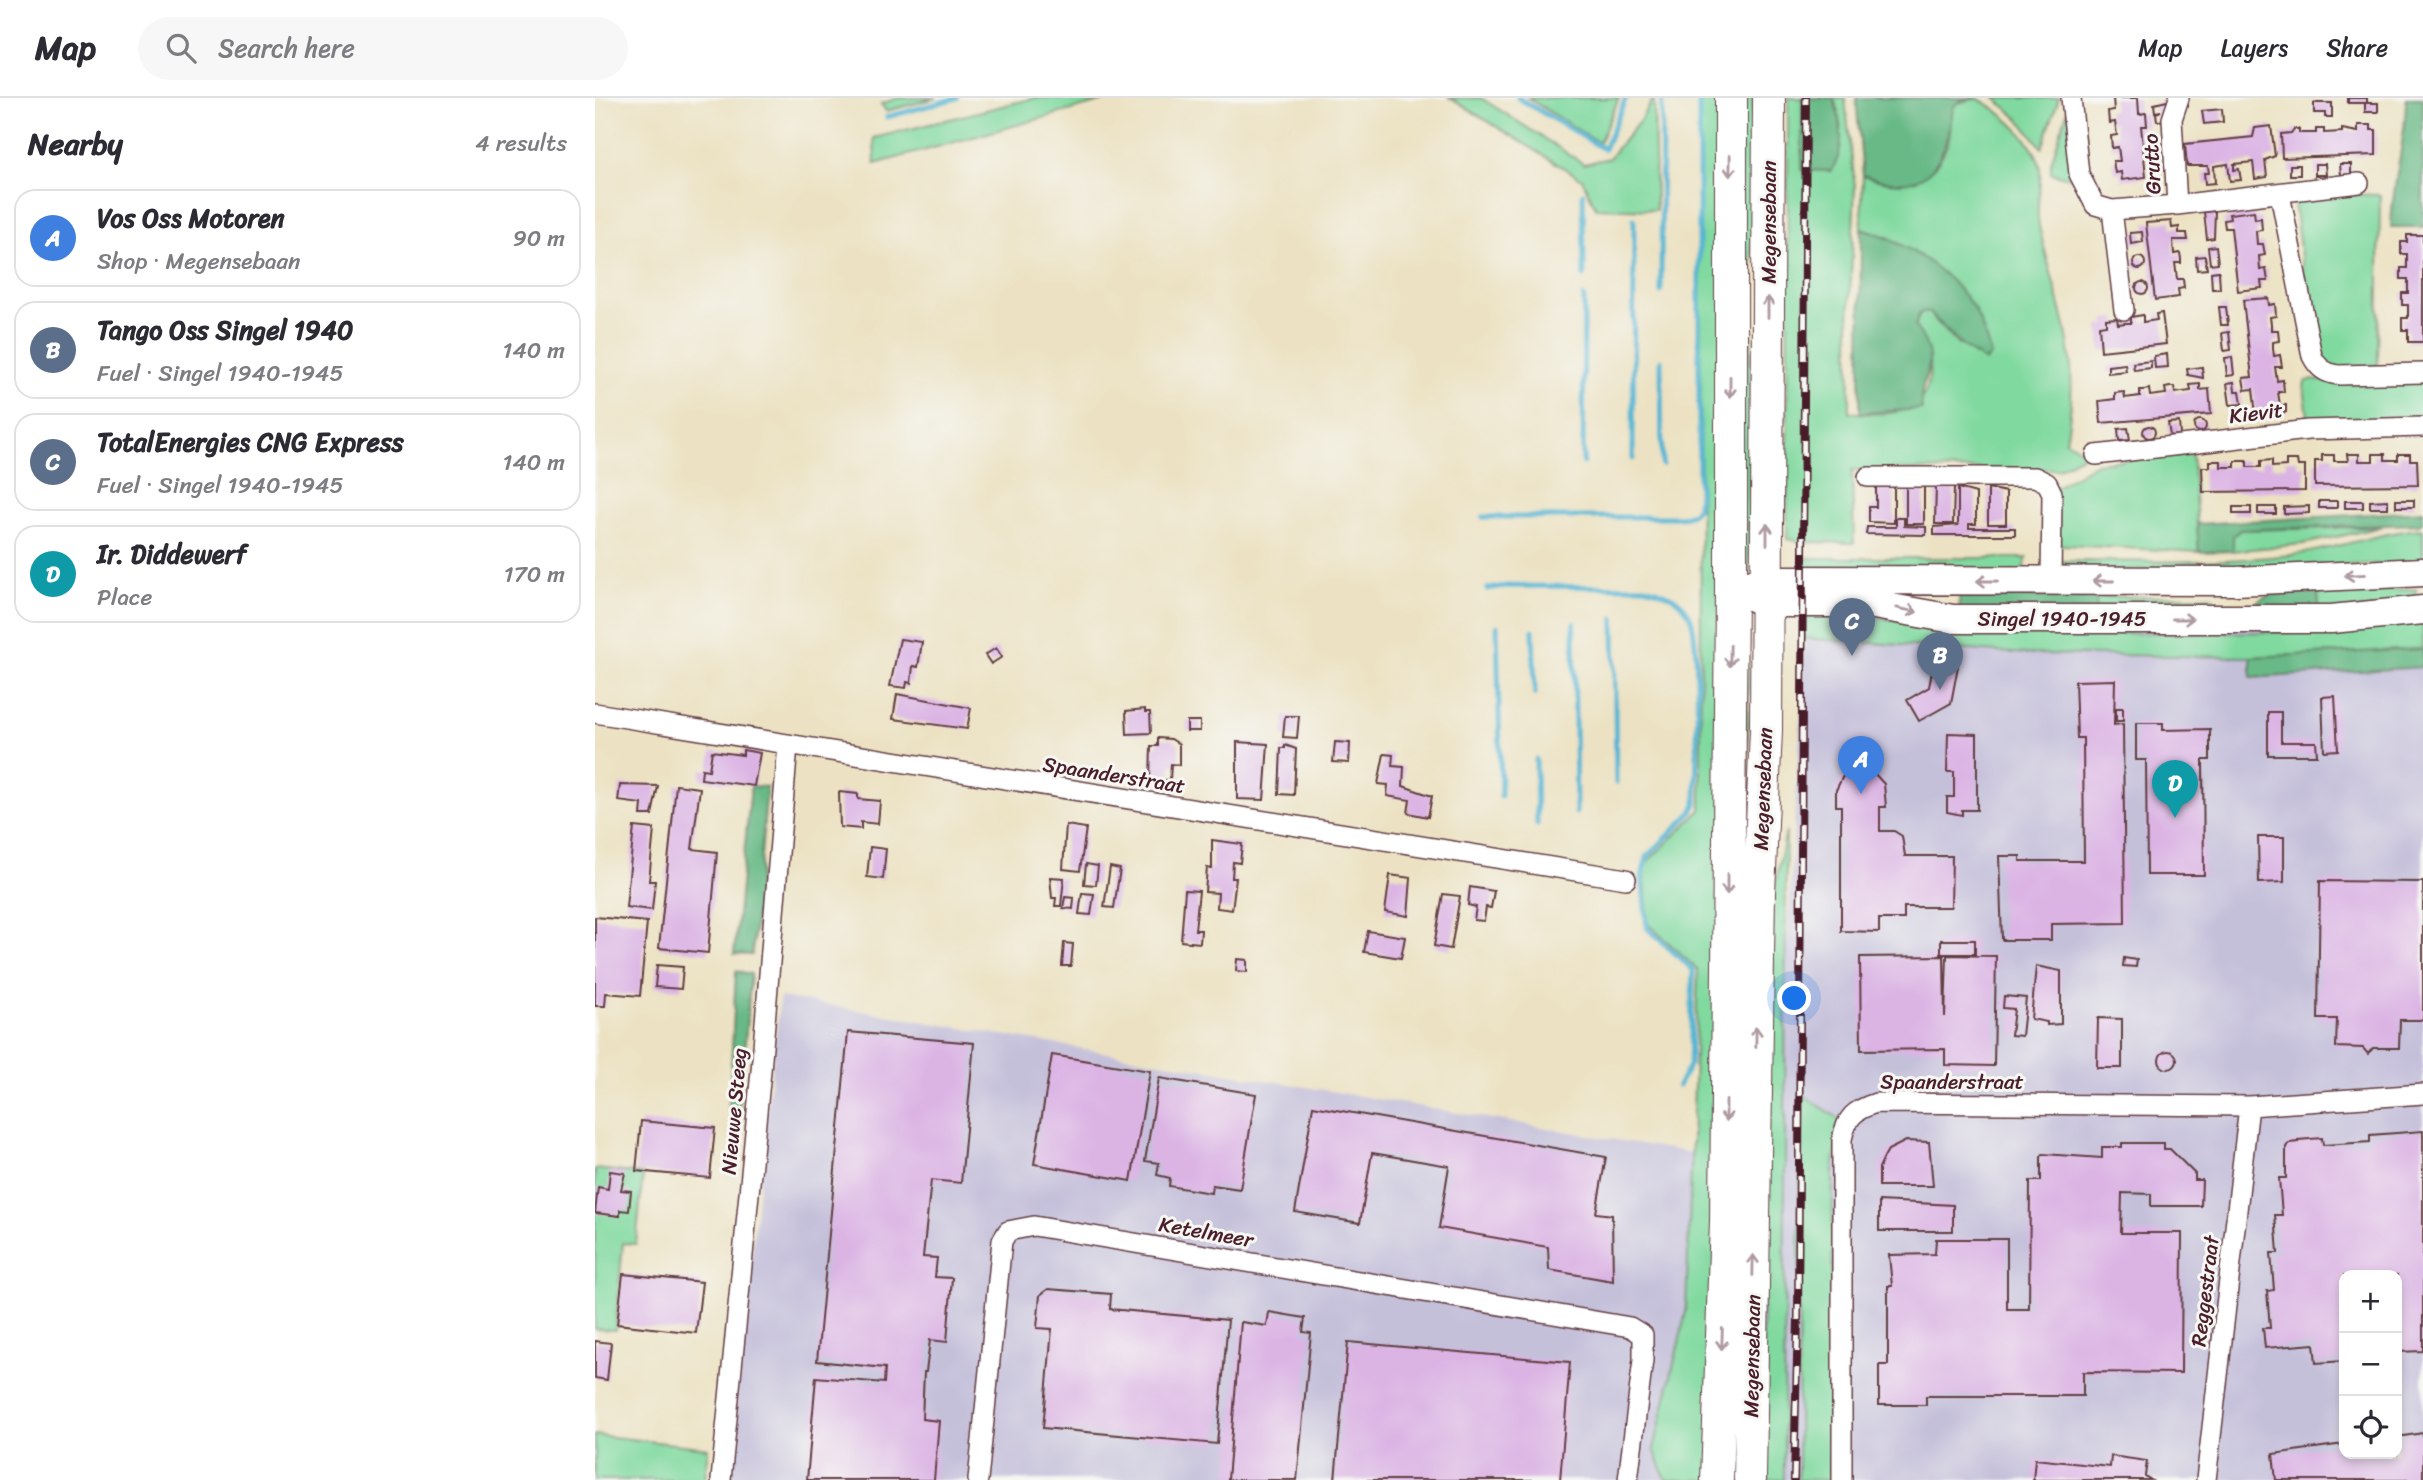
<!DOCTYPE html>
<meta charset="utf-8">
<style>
body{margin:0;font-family:Sriracha,sans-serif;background:#f7f7f7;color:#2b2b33}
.controls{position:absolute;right:21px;bottom:21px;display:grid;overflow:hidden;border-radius:14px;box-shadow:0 4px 10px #0003}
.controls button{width:63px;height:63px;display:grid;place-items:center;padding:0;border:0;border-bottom:2px solid #e1e1e2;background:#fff;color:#2b2b33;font:35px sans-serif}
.you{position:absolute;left:1200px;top:901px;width:24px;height:24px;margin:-18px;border:5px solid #fff;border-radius:50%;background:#1a73e8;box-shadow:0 0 0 10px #1a73e833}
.badge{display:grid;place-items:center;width:46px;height:46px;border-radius:50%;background:#d93025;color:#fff;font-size:23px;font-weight:700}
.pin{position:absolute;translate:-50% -58px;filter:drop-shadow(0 2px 4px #0008)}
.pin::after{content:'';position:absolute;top:37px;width:24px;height:21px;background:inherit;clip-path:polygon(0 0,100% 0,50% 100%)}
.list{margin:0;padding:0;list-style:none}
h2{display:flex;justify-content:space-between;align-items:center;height:91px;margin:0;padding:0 28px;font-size:30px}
h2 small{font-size:23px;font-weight:400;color:#7c7c81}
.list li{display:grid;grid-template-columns:46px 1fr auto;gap:21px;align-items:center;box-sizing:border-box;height:98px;margin:0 14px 14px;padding:0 14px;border:2px solid #e1e1e2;border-radius:21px}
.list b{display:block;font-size:26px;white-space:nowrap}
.list p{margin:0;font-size:23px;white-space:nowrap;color:#7c7c81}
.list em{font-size:23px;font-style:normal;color:#7c7c81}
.icon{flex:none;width:38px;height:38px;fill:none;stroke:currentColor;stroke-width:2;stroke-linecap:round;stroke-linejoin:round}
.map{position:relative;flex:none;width:1828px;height:1382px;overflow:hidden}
header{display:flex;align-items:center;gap:42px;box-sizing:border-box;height:98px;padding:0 35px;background:#fff;border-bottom:2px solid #e1e1e2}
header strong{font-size:33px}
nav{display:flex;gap:38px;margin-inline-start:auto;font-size:24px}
.search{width:490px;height:63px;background:#f7f7f7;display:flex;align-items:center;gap:18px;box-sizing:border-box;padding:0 24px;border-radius:38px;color:#7c7c81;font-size:26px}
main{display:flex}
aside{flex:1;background:#fff}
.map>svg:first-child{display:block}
.industrial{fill:#c5c0da;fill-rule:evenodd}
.green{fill:#80d99f;stroke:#657c65;stroke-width:2}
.forest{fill:#68b986;stroke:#596c58;stroke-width:2}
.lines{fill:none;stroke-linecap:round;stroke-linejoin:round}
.stream{stroke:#54b5d3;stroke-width:5}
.building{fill:#dbb4e4}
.minor-casing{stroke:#623c42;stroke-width:22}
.secondary-casing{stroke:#623c42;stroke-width:31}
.primary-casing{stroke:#623c42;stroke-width:34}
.minor{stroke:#fff;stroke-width:19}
.secondary{stroke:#fff;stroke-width:28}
.primary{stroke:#fff;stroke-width:32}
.rail-casing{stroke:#4a1f2b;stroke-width:8}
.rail{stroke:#f6f6f2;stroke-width:5;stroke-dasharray:16;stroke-linecap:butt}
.oneway{stroke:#ae9aa0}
.labels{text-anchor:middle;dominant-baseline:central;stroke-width:6;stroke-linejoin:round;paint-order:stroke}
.street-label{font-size:21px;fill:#4a1f2b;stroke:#f6f6f2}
</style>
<header>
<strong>Map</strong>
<div class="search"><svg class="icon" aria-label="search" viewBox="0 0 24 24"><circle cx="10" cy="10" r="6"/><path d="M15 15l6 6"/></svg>Search here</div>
<nav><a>Map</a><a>Layers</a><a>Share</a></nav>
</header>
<main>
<aside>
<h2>Nearby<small>4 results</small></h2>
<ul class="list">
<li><span class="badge" style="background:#3f7fe0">A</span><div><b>Vos Oss Motoren</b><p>Shop · Megensebaan</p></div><em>90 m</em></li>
<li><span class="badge" style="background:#5c6f8a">B</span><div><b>Tango Oss Singel 1940</b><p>Fuel · Singel 1940-1945</p></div><em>140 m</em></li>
<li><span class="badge" style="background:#5c6f8a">C</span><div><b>TotalEnergies CNG Express</b><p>Fuel · Singel 1940-1945</p></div><em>140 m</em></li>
<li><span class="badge" style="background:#0f9aa8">D</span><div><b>Ir. Diddewerf</b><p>Place</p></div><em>170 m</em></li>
</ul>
</aside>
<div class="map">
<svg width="1828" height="1382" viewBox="0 0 1828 1382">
<rect width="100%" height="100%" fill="#f6f6f2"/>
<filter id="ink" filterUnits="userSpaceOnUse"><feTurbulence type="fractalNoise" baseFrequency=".0143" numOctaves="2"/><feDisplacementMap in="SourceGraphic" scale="14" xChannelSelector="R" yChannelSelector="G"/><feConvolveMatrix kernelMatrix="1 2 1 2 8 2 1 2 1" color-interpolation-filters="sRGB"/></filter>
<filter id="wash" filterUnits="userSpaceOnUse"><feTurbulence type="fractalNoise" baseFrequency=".00686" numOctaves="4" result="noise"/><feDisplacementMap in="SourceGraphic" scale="28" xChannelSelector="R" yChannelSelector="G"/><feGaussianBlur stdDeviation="1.57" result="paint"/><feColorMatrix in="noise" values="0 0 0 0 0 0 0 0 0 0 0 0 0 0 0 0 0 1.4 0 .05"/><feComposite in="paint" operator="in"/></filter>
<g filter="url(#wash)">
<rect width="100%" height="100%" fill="#ece2c3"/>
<path class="industrial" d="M1212,510L1828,531V1382H132L185,899L1179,1069ZM1749,1177H1802V1356H1749Z"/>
<path class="green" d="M303,0H341L291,13L286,6Z
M439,0H520L280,66L279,40Z
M855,0H886L989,66L1014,60L1045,23L1059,0L1061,112L1001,110L987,81Z
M933,0H1024L1004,45Z
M1105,0H1158L1147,1382H1071L1059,1351L1091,1214L1103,872L1053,826L1049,767L1106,712Z
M1193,0H1207V72L1244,13L1238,0H1250L1260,89L1254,220L1255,314C1273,317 1311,318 1325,302C1342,281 1334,248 1320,228L1325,215L1332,213L1362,246L1396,257L1379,211L1325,158L1293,139L1266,130L1268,77C1304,91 1339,86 1353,44C1357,32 1354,17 1360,6L1382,0C1404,12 1437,39 1444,65C1449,83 1439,107 1444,128C1463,212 1488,253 1471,343L1492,355L1463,371L1257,372L1259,445L1206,444L1192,441Z
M1400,0H1464L1447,50L1424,21Z
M1473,11L1481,82L1456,75V65Z
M1704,95L1785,97L1783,267L1721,273L1700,112L1699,98Z
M1718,281L1740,285L1828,284V324L1714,326L1709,289L1710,284Z
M1597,355L1604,454L1450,446L1451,395L1502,365Z
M1787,429L1708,446L1638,453V438L1645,432Z
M1828,431V465L1472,473L1464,468V463C1541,463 1619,466 1696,457C1738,452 1789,433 1828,431Z
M1206,460H1432L1425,479L1206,477Z
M1821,491V507L1724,514L1723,495Z
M1615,498L1631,510L1501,520V499Z
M1206,515L1256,516L1395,535L1462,536L1687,534L1828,525V551L1656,559L1431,556L1206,540Z
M1191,734L1189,1382H1166L1173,821Z
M1205,995L1246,1022L1238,1072L1235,1382H1203Z
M0,1071L48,1076L41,1146L28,1145L20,1232L0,1231Z
M0,1337L113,1350L110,1382H0Z"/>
<path class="forest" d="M1207,0H1238C1247,23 1251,52 1236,73L1207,72Z
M1261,0H1382L1365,3L1358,9C1350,68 1332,101 1268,77Z
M1811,0H1828V129H1796C1797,85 1811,44 1811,0Z
M1266,130C1309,144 1354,171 1379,211C1387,224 1391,242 1396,257L1391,263C1365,252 1353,231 1332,213L1325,215L1320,228C1351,270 1321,277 1327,311L1265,315Z
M1828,413V424L1824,426L1645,432L1638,438V453L1604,454L1602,426Z
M1723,495L1724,514L1659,507C1670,491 1705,496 1723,495Z
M1364,498L1501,499V520L1365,515Z
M1828,551V569L1656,580V559Z
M156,688L172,689L159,837L157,857L139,856Z
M141,873L156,876L144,1011L134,1010Z"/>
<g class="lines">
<path class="stream" d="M923,0L1009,51L1031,0
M292,19L362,0
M988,95L989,178
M1066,194L1067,0
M1066,262L1067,367
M1038,361L1039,121
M988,365L989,199
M888,419H1085C1105,418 1104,405 1104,388V0
M892,491L912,488L1050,489C1069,494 1084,499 1094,516C1107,539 1101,672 1101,706L1097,714L1052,759L1047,778L1052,830L1098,872L1095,966L1083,988
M1019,520L1021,685
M979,525L981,715
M902,528L906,698
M938,532L940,596
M941,661L942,727"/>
</g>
<g id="blocks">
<path class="building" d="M1518,0H1543L1544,16L1551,15L1552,28H1546L1551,79L1527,82L1526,74L1520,75L1518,63H1525L1523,49L1517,50L1516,38L1522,37L1520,24L1514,25L1513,13L1519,12Z
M1753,0H1772V5H1783V14H1770V5H1753Z
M1572,3L1574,22L1562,23L1561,15L1566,13L1560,14L1559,6Z
M1719,5H1737V19H1730V15H1719Z
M1627,11L1628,24L1609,26L1607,13Z
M1763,27H1776V32H1781V57L1687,60L1686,36L1696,35L1699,31H1704V35H1721V31H1729V35L1747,34V31L1763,34Z
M1676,28L1680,58L1670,62L1672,79L1660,81L1658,64L1639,66V72L1644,71L1646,82L1635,83L1633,66L1619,68L1620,85L1610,86L1609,75H1614L1613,68H1592L1590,46L1658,39L1660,30Z
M1720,66H1730L1731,77H1720Z
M1745,66H1756V76L1746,77Z
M1695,67H1705V77H1695Z
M1620,113L1619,140L1612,141L1609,114Z
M1659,113L1660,121L1666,120L1667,132L1661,133L1662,146H1668L1670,157L1664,158L1665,172L1671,171L1673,183H1666L1667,190L1643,193L1636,130H1630L1629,122L1635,121L1634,116Z
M1576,123L1577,130L1584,129V135H1592L1593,142H1578L1579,156L1585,155L1586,161V165H1580L1582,181H1588L1589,190L1583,191L1584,199L1560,202L1551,125Z
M1547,134L1548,144L1536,146L1535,135Z
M1812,137H1828V244H1813V232H1807V220H1813V207H1807V195H1813V181H1806V170H1812V156H1806V144H1812Z
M1621,148L1623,165L1615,166L1613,149Z
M1610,158L1612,171L1602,172L1601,159Z
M1538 165a6 6 0 1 1 12 0a6 6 0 1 1-12 0Z
M1624,173L1625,191H1617L1616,174Z
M1541 190a6 6 0 1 1 12 0a6 6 0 1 1-12 0Z
M1673,200L1674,207L1680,206L1681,218L1675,219L1676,226V232H1683L1684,243L1678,244V251L1679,258L1685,257L1687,269H1680L1682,283L1688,282L1689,294H1683L1685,308L1691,307V314L1661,317L1658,291L1650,292L1648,280L1657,279L1648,202Z
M1624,209H1631L1633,227H1626Z
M1567,215L1571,246L1506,253L1504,228L1511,227V221L1522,220L1523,226L1530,225H1536V219L1548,217V224L1562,222L1561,216Z
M1634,234L1636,252L1629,253L1627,235Z
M1572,256L1573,269L1560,270L1559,258Z
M1637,259L1639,277L1632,278L1630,260Z
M1556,263V270L1539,272L1538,265Z
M1530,266L1531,273L1513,275V268Z
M1607,269L1608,280L1593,277L1592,271Z
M1639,284L1640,293H1645L1647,306L1635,307L1632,285Z
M1605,286V292L1614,291L1616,316L1506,325L1504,303L1520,301V295L1529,294L1530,300L1545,298V292H1549L1554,291L1555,298L1571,296L1570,290L1575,289H1579L1580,295L1596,293L1595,287Z
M1599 328a6 6 0 1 1 12 0a6 6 0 1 1-12 0Z
M1584,324L1585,337L1575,338L1573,325Z
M1548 334a6 6 0 1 1 12 0a6 6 0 1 1-12 0Z
M1533,330L1535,342L1524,343L1523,331Z
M1752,356H1764V363H1778V356H1790V362H1803V356H1815V362H1822L1823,387L1720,388V363H1727V357H1739V363H1753Z
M1677,362V369L1691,368V362H1702L1703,368H1710V393L1608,394L1607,369H1615V363H1626V369H1640V363H1652V369H1666V363Z
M1341,387L1359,388L1358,426H1340Z
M1281,388H1299V425L1274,424V409H1281Z
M1311,388H1329V426H1311Z
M1363,390L1381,395V426H1374V430H1420V437H1339V429L1363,427Z
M1393,390L1411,394V426H1393Z
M1793,402V410H1775V403Z
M1801,402H1819V409H1801Z
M1724,403H1742V410H1724Z
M1750,403H1768V410H1750Z
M1714,408V415L1689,416V409Z
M1638,409H1656V416H1638Z
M1663,409H1681V416H1663Z
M1301,420H1309V428L1331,429V437L1271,436L1272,429H1301Z
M305,541L327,544L323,569L318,568L316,585L312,584L311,590L295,588Z
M401,550L407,559L396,566L390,557Z
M1339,563L1363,568L1356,605L1324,623L1312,602L1334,589Z
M1520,582L1519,627L1528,626L1530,825L1456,826V842H1407L1404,758H1425V763H1489L1488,640H1482L1480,583Z
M302,596L376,610L372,631L298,621Z
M1740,598L1743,652L1729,653L1727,599Z
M1521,610H1528V623H1521Z
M550,611V614H555L556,635L532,636L531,613Z
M1673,614H1686V644H1721L1722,657H1673Z
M690,618H704L702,640L688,639Z
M592,623H605V633H592Z
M1541,625H1568V632L1615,631V662H1608L1609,777H1552L1551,662H1541Z
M1353,635L1382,636V712H1367V717L1352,714V699H1359V674H1352Z
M563,640L576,641L584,646V667L576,666L575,682H555L556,648H563Z
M642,644L673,646L669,702L642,701Z
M740,644L755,645L754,665L738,664Z
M690,647L701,651L699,697L684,696L686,650H690Z
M148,652L165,655L159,688L106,681L107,671L114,672L117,653L148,657Z
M789,656L798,657L797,668L809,669L808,688L837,698L833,719L813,715L815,702L792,698L793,687L783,686Z
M1266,671L1280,676L1289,686L1291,709H1285V733H1299L1307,738L1310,758H1357L1356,809H1309V821H1284V834L1246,833V708H1241V692L1248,678Z
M25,687L63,688L57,717H46L47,706L23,703Z
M81,687L105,690L97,751L122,754L113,855L64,850Z
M244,694L263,696V701L285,703L283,726L266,724V731L245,729Z
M471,727L491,730L485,773L468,771Z
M39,729L59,731L54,783H60L57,812L31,809Z
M1663,739H1689V784L1664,785Z
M617,742L647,746L645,765L638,764L637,780H641L637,812L622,810L623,795L610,794L612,770L617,771Z
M275,749L291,751L288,781L272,779Z
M491,766L503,768L501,787L489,786Z
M515,769L525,771L519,810L509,809Z
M795,777L816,780L813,818L790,814Z
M455,779L469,780L466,808H460L461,800H457Z
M1725,783L1828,784V922H1805L1804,950H1778L1773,956L1768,950L1741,949L1742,921H1723Z
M875,789L899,793L896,810L891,809L889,823L879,822L881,809L873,807Z
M590,792L604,793L600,832H606L605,845L586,843Z
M487,795L499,796L496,817L484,816Z
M848,796L865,798L856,851L839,848Z
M470,799L479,800L478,811L468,810Z
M0,819L52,824L45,898L11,895L10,908H0Z
M773,833L810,839L806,860L769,854Z
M1346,842H1380V856H1346Z
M469,845L478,846L476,868H467Z
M1352,857L1401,858L1399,968L1350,967V951L1266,952L1265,859L1349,858L1350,919Z
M1529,860L1542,862L1541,869L1528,868Z
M642,861L652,862V874L641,873Z
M62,867L88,869L86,891L60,889Z
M1441,868L1466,873V926L1452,927V924L1436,921Z
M1409,898L1431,900L1427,938L1416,937L1419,911L1408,910Z
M1503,920L1527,921V970H1502Z
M253,934L379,945L366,1085L336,1082L328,1159L342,1160L340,1179L357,1180L352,1244L335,1242L331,1274H329L327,1321L344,1323L339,1382H212L221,1279L289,1285L290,1270L222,1263Z
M1564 962a9 9 0 1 1 18 0a9 9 0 1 1-18 0Z
M457,957L555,973L536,1083L439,1066Z
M564,980L661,996L645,1091L617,1087L616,1095L574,1088L575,1080L562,1077L564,1065L550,1063Z
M718,1008L1011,1059L1001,1115L1017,1117L1018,1183L954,1172L953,1149L844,1130L854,1068L777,1055L765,1125L700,1114Z
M46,1023L120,1030L115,1080L41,1073Z
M1828,1033V1253L1802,1254V1177H1749V1263L1721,1265L1719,1246L1670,1250L1668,1230H1675L1672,1193L1679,1192L1676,1155H1683L1680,1117H1687L1684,1080H1691V1049L1694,1045L1703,1044V1042L1727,1040L1728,1047L1775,1044V1037Z
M1311,1043L1334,1044L1338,1088H1284V1070L1289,1059L1293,1052Z
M1527,1045H1569V1051H1575L1600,1076V1082H1607L1606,1108H1556V1096L1527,1095L1526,1135H1587L1586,1275L1488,1274V1298H1331V1307H1284V1267H1293V1188H1297L1294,1157L1340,1156L1341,1141H1412V1211H1434L1435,1083H1446V1059L1448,1056L1507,1060V1049H1527Z
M15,1073L30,1075L26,1092L36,1093L34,1113L25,1112V1118L0,1115L3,1089L13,1091Z
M1284,1103L1358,1107V1133H1284Z
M28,1176L107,1184L101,1235L22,1226Z
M453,1191L516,1196L515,1211L633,1222L622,1346L448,1330L457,1231L442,1230L445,1197Z
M674,1214L710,1220L708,1234L716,1235L702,1382H633L646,1224L672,1228Z
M0,1243L16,1245L12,1282L0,1280Z
M753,1244L975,1264L965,1382H740Z
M1828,1335V1382H1681L1678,1356L1749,1346V1356H1802V1339Z
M1516,1358L1552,1363L1550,1378L1556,1382H1438L1440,1361L1515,1369Z"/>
</g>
</g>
<g filter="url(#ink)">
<use href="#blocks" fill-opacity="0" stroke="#623c42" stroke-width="2"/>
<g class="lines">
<g class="minor-casing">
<path id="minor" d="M1476,0L1484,76L1500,107L1517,112L1582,107L1577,21L1584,0
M1685,96L1717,258C1723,270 1730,275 1743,277L1828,275
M1582,107L1764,85
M1517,112L1529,212
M1501,357L1713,332L1828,329
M1273,379H1440L1452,385L1457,395L1456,483
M0,615L1031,781
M126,1382L166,973L193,647
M383,1382L407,1143L413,1133L439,1128L1035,1229L1048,1237V1262L1033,1382
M1247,1382V1041C1252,1019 1259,1012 1281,1005L1654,1008L1828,996
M1611,1382L1654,1008"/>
</g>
<g class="secondary-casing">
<path id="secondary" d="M1149,487L1172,482L1641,483L1828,474
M1136,490L1171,505H1268L1358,521H1736L1828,512"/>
</g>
<g class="primary-casing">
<path id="primary" d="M1122,1382L1131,1123L1136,490V0
M1155,1382L1164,795L1171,632L1174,0"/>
</g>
<use href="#minor" class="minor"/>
<use href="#secondary" class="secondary"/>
<use href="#primary" class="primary"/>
<g class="rail-casing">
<path id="rail" d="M1199,1382L1203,1219L1211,0"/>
</g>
<use href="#rail" class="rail"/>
</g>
<defs><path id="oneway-shaft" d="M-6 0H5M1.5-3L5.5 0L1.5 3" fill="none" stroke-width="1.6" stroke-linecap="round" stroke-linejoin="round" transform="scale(1.75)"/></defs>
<g class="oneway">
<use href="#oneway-shaft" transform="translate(1135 68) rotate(91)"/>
<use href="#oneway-shaft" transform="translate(1173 209) rotate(-90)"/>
<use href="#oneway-shaft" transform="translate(1135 289) rotate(90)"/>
<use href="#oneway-shaft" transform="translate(1172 436) rotate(-90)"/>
<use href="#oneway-shaft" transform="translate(1760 477) rotate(177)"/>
<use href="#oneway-shaft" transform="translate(1392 483) rotate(-180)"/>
<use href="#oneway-shaft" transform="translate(1508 483) rotate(180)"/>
<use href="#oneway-shaft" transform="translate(1312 512) rotate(12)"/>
<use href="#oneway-shaft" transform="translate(1588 521)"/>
<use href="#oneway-shaft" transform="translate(1135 558) rotate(91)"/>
<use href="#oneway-shaft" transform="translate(1132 786) rotate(90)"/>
<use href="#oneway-shaft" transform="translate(1161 939) rotate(-89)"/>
<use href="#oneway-shaft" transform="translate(1131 1013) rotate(90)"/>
<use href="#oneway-shaft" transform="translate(1158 1167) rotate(-89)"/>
<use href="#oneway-shaft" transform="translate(1127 1241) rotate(92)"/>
</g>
</g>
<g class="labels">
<g class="street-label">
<text transform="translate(1557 66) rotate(-93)">Grutto</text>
<text transform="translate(1174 124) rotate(-90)">Megensebaan</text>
<text transform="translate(1661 315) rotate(-7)">Kievit</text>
<text x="1467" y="521">Singel 1940-1945</text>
<text transform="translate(519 677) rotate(9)">Spaanderstraat</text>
<text transform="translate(1168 691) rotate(-88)">Megensebaan</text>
<text x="1357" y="984">Spaanderstraat</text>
<text transform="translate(139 1013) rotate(-85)">Nieuwe Steeg</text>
<text transform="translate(611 1134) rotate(10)">Ketelmeer</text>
<text transform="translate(1610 1193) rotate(-83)">Reggestraat</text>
<text transform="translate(1157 1258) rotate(-89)">Megensebaan</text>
</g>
</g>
</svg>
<div class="controls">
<button>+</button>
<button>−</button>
<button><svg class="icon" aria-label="locate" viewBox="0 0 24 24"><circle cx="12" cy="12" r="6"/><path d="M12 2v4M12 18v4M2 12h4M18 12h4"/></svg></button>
</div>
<div class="you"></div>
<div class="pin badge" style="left:1266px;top:696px;background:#3f7fe0">A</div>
<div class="pin badge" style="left:1345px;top:592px;background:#5c6f8a">B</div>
<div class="pin badge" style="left:1257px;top:558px;background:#5c6f8a">C</div>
<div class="pin badge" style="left:1580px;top:720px;background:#0f9aa8">D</div>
</div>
</main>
